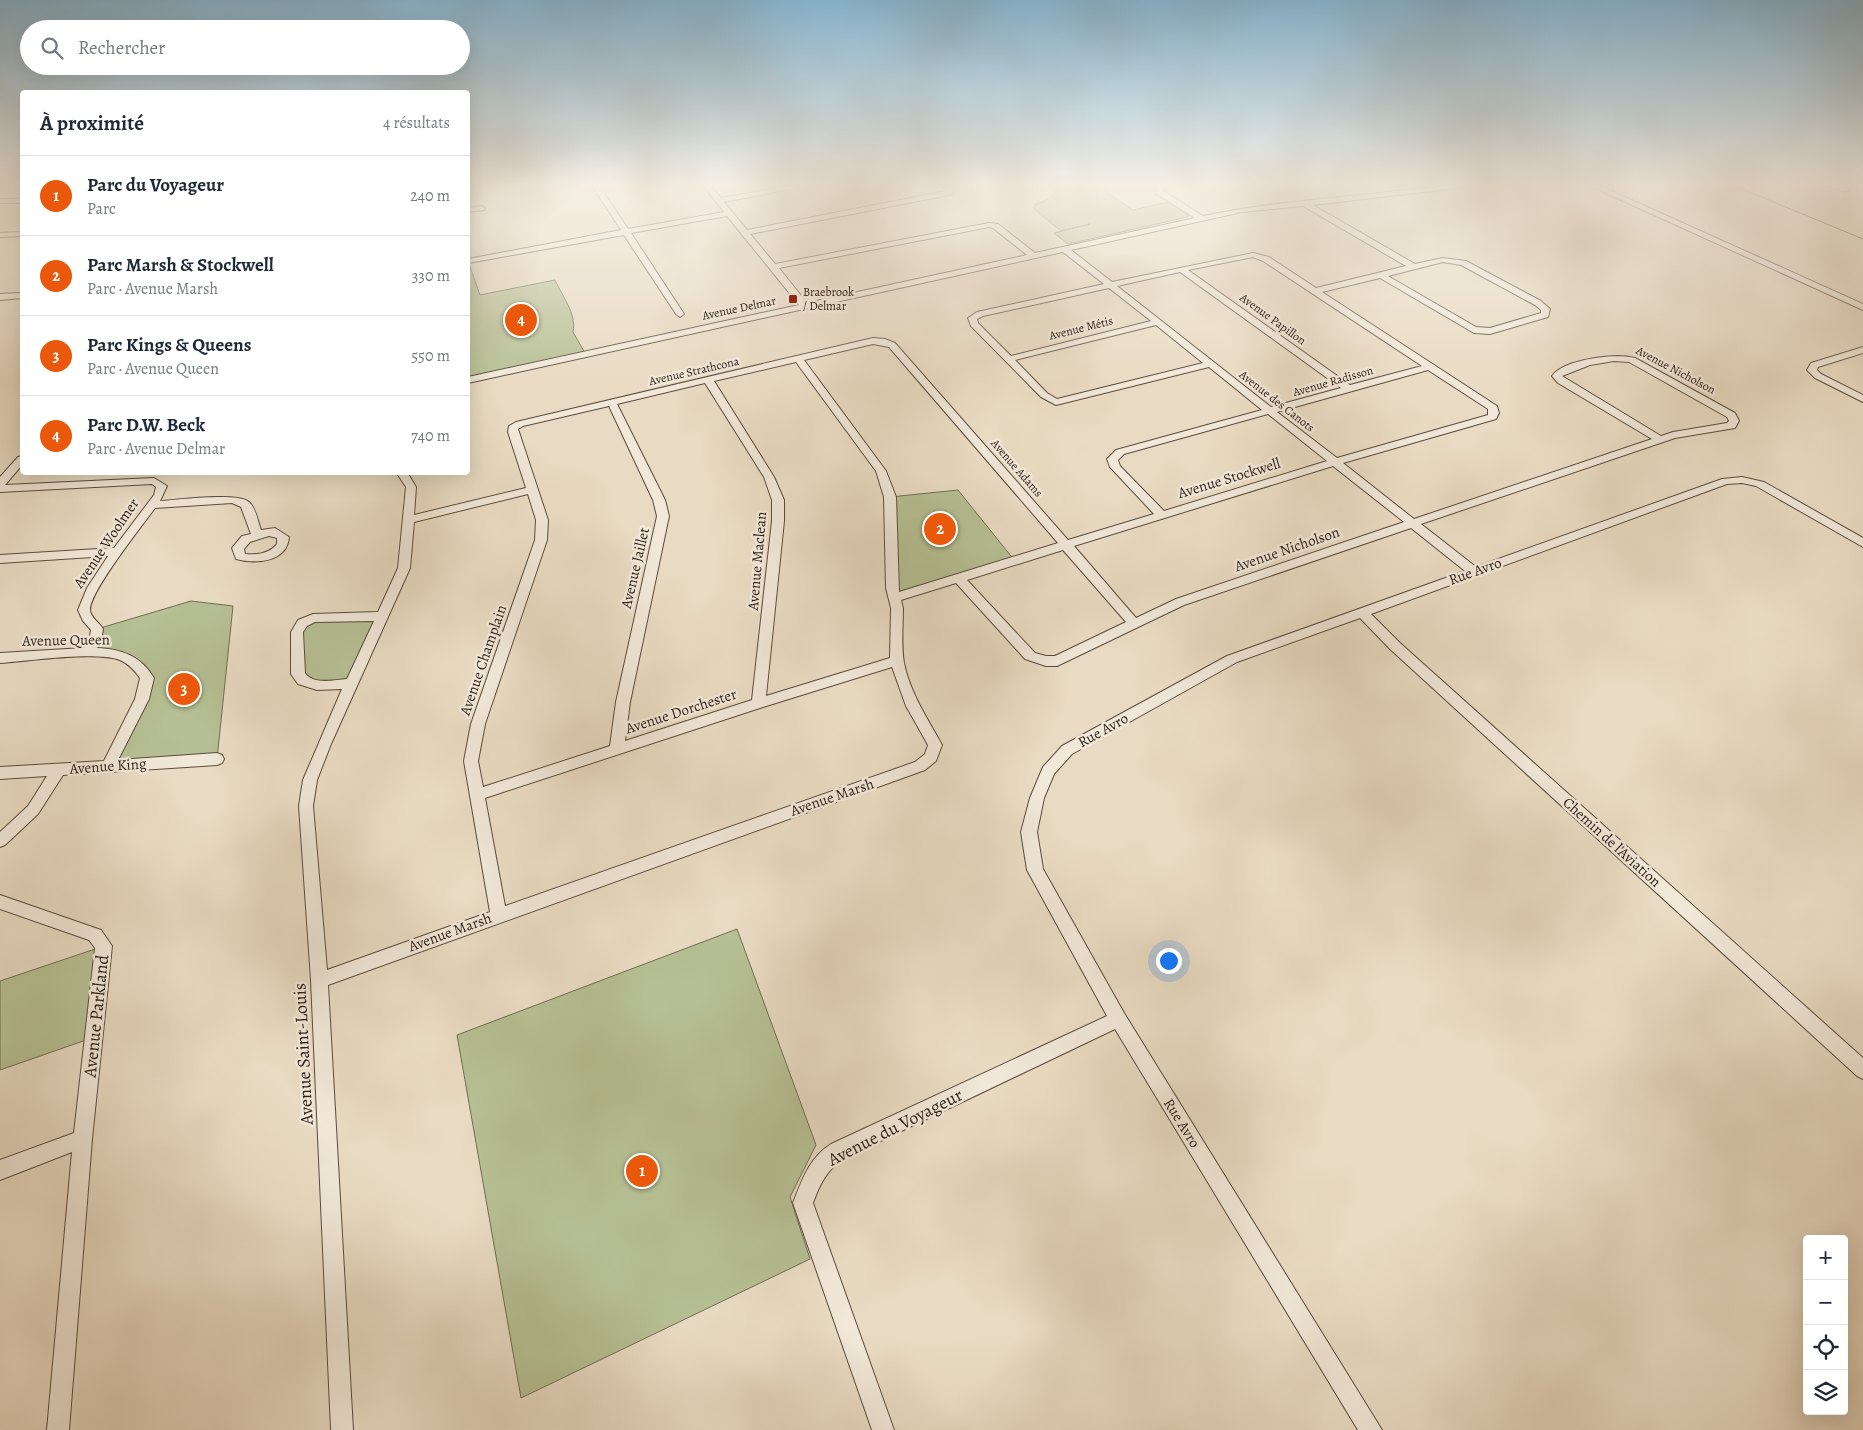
<!DOCTYPE html>
<html lang="fr">
<meta charset="utf-8">
<style>
body{margin:0;font-family:Alegreya,serif;background:#f2f2f3;color:#1f2937}
.controls{position:absolute;right:15px;bottom:15px;display:grid;overflow:hidden;border-radius:5px;box-shadow:0 5px 20px #0002}
.controls button{width:45px;height:45px;display:grid;place-items:center;padding:0;border:0;border-bottom:1px solid #e0e1e3;background:#fff;color:#1f2937;font:25px sans-serif}
.you{position:absolute;left:1168px;top:960px;width:18px;height:18px;margin:-12px;border:4px solid #fff;border-radius:50%;background:#1a73e8;box-shadow:0 0 0 8px #1a73e833}
.badge{display:grid;place-items:center;width:32px;height:32px;border-radius:50%;background:#ea580c;color:#fff;font-size:16px;font-weight:700}
.pin{position:absolute;translate:-50% -50%;border:2px solid #fff;box-shadow:0 1px 5px #0006}
.list{margin:0;padding:0;list-style:none}
h2{display:flex;justify-content:space-between;align-items:center;height:65px;margin:0;padding:0 20px;font-size:21px}
h2 small{font-size:16px;font-weight:400;color:#747a83}
.list li{display:grid;grid-template-columns:32px 1fr auto;gap:15px;align-items:center;box-sizing:border-box;height:80px;padding:0 20px;border-top:1px solid #e0e1e3}
.list b{display:block;font-size:19px;white-space:nowrap}
.list p{margin:0;font-size:16px;white-space:nowrap;color:#747a83}
.list em{font-size:16px;font-style:normal;color:#747a83}
.icon{flex:none;width:28px;height:28px;fill:none;stroke:currentColor;stroke-width:2;stroke-linecap:round;stroke-linejoin:round}
.map{position:relative;flex:none;width:1863px;height:1430px;overflow:hidden}
.search{position:absolute;background:#fff;box-shadow:0 5px 20px #0002;left:20px;top:20px;width:450px;height:55px;display:flex;align-items:center;gap:12px;box-sizing:border-box;padding:0 18px;border-radius:28px;color:#747a83;font-size:19px}
.panel{position:absolute;background:#fff;box-shadow:0 5px 20px #0002;left:20px;top:90px;width:450px;height:385px;border-radius:5px}
.map>svg:first-child{display:block}
.green{fill:#b6c094;stroke:#706e54}
.lines{fill:none;stroke-linecap:round;stroke-linejoin:round}
.minor-casing{stroke:#5a4c40;stroke-width:2}
.minor{fill:#f1e8d8;fill-rule:evenodd}
.tram{stroke:#2a1d15;stroke-width:1}
.poi-dot{fill:#8f2418;stroke:#f1e8d8;stroke-width:2}
.labels{text-anchor:middle;dominant-baseline:central;stroke-width:5;stroke-linejoin:round;paint-order:stroke}
.far-poi-label{font-size:12px;fill:#2a1d15;stroke:#f1e8d8;text-anchor:start}
.far-street-label{font-size:12px;fill:#2a1d15;stroke:#f1e8d8}
.street-label{font-size:15px;fill:#2a1d15;stroke:#f1e8d8}
.near-street-label{font-size:18px;fill:#2a1d15;stroke:#f1e8d8}
</style>
<div class="map">
<svg width="1863" height="1430" viewBox="0 0 1863 1430">
<rect width="100%" height="100%" fill="#e9dbc3"/>
<filter id="stains"><feTurbulence type="fractalNoise" baseFrequency=".004" numOctaves="4"/><feColorMatrix values="0 0 0 0 .2 0 0 0 0 .09 0 0 0 0 .02 0 0 0 .5 -.17"/></filter>
<radialGradient id="worn" r=".72"><stop offset=".6" stop-color="#630" stop-opacity="0"/><stop offset="1" stop-color="#630" stop-opacity=".3"/></radialGradient>
<path class="green" d="M1071,184H1094L1133,210L1169,202L1188,215V217L1068,244L1054,233L1090,224L1061,231L1033,208L1036,204C1046,201 1054,198 1057,188Z
M468,261L480,295L555,280C562,296 577,314 573,332L585,353L468,380Z
M958,490L1015,561L894,598L890,497Z
M191,601L233,606L217,759L108,766L147,678L123,656L88,653L97,629Z
M383,616L351,684L303,681L302,623L313,618Z
M737,929L816,1145L790,1197L810,1259L521,1398L457,1035Z
M104,946L89,1039L0,1070V981Z"/>
<g class="lines">
<g class="minor-casing">
<path id="minor" d="M591,184H598L628,229L724,212L702,184H709L721,198L798,184H816L724,202L747,230L946,191L942,184H950L954,189L953,194L944,196L750,234L775,264L989,223L998,224L1035,253L1195,218L1155,193L1157,185L1175,184L1162,190L1203,216C1254,205 1306,201 1359,195C1403,191 1448,184 1492,184L1313,205L1415,264L1443,258L1466,261L1541,301L1550,309L1548,317L1490,334L1474,333L1380,278L1322,292L1497,406L1499,413L1496,419L1343,463L1414,519L1652,439L1558,383L1552,376C1564,359 1616,353 1635,358L1735,413L1739,421L1735,428L1675,438L1421,524L1476,567L1722,479L1742,477L1764,482L1863,538V547L1756,486L1742,483L1727,484L1371,614L1400,643L1863,1058V1079L1857,1076L1390,649L1360,618L1237,662L1072,754L1054,774L1044,798L1037,832L1043,869L1124,1013L1382,1430H1358L1115,1029L845,1158C827,1169 820,1184 813,1203L894,1430H872L793,1203C802,1180 809,1158 831,1144L1107,1016L1027,870L1021,832L1030,798L1043,767L1062,746L1227,656L1465,571L1411,528L1184,605L1057,666H1046L1025,659L956,583L901,600L903,608C903,626 901,646 904,663C910,693 928,719 942,745L936,761L925,770L328,985L353,1430H331L311,980L299,806L303,780L342,689L317,690L298,684L291,674V632L298,620L313,614L378,612L398,568L406,487L396,472H407L416,487L414,515L526,488L508,432L509,426L516,422L873,338L885,339L895,343L1068,540L1154,514L1110,467L1107,459L1116,450L1262,410L1209,367L1056,405L1041,397L971,326L968,318L977,312L1104,284L1063,252L468,383V377L799,305L727,216L631,233L684,314L680,317L676,314L624,235L468,263V259L621,230ZM1303,206L1406,266L1316,288L1269,257L1253,253L1112,282L1071,250L1242,212ZM989,227L993,228L1027,255L807,303L779,268ZM1253,257L1263,261L1422,366L1350,385L1188,270ZM1443,262L1461,265L1535,305L1541,310V313L1490,328L1476,327L1388,276ZM1180,272L1341,388L1271,407L1117,286ZM1109,288L1151,321L1011,356L978,323L977,319L983,316ZM1156,325L1203,363L1057,399L1047,393L1015,360ZM873,344L889,347L1058,543L899,592L896,497L886,471L804,360ZM1614,361L1629,362L1727,417L1729,421L1727,423L1673,432L1661,436L1562,376L1590,365ZM796,362L876,471L884,497L886,588L891,608L890,658L766,696L784,521V500L774,477L714,381ZM1428,370L1488,409V415L1337,458L1277,412ZM705,383L764,477L772,500V521L752,700L625,741L630,702L669,516L665,500L617,404ZM609,406L653,500L657,516L616,702L610,746L483,787L478,761L485,724L547,540L548,520L518,429L523,426ZM1268,414L1327,461L1164,511L1120,466L1118,460L1124,454ZM1333,466L1404,522L1176,599L1136,618L1074,546ZM528,494L536,520L535,540L471,724L464,761L490,912L327,970L313,806L317,780L331,744L410,568L414,522ZM1063,550L1126,622L1055,656H1046L1035,653L967,580ZM374,621L347,679C334,680 313,685 305,673L303,632L307,626L315,622ZM892,667L906,706L928,745L925,754L915,762L505,906L485,798L763,707Z
M1586,184H1596L1863,304V310Z
M1823,184H1835L1849,190L1845,192Z
M0,199H22V203H0Z
M481,206L485,208L484,210L468,212V208Z
M22,232V236L0,237V233Z
M22,293V298L0,300V294Z
M1863,347V353L1818,367L1817,370L1821,374L1863,395V402L1815,378L1807,370L1811,363Z
M22,456V465L5,485L154,478L167,486L160,501C177,500 238,492 249,502C256,508 258,522 261,530L275,528L289,537C287,563 255,564 236,559L232,548L242,536L251,534L241,507L232,503L155,508C142,526 90,591 90,610C90,617 100,623 103,629L101,641L97,648C122,649 141,656 154,678L149,699L118,760L217,753L222,755L224,759L222,763L217,765L63,775L38,814L5,845L0,847V832L28,806L47,776L0,779V767L104,761L135,699L140,678C135,671 129,664 120,660C94,651 30,661 0,663V653L84,648L89,641L91,630L83,621L78,610L87,588L108,556L0,563V555L114,548L154,495L156,487L152,484L0,492V477L18,457ZM269,536L277,538V544C269,554 257,555 245,554L244,549L250,542Z
M0,895L101,930L112,946L92,1139L69,1430H47L72,1152L0,1180V1160L74,1133L95,948L89,940L0,909Z"/>
</g>
<use href="#minor" class="minor"/>
<path class="tram" d="M1730,184L1863,239"/>
</g>
<linearGradient id="sky" x2="0" y2="1"><stop stop-color="#87b7d4"/><stop offset="0.48" stop-color="#f5efe4"/><stop offset="1" stop-color="#f5efe4" stop-opacity="0"/></linearGradient>
<rect width="1863" height="385" fill="url(#sky)"/>
<rect class="poi-dot" x="788" y="294" width="10" height="10" rx="2.5"/>
<g class="labels">
<g class="far-poi-label">
<text x="803" y="292">Braebrook<tspan x="803" dy="14">/ Delmar</tspan></text>
</g>
<g class="far-street-label">
<text transform="translate(739 308) rotate(-12)">Avenue Delmar</text>
<text transform="translate(1273 319) rotate(36)">Avenue Papillon</text>
<text transform="translate(1081 328) rotate(-14)">Avenue Métis</text>
<text transform="translate(1676 370) rotate(28)">Avenue Nicholson</text>
<text transform="translate(694 371) rotate(-13)">Avenue Strathcona</text>
<text transform="translate(1333 381) rotate(-16)">Avenue Radisson</text>
<text transform="translate(1277 401) rotate(38)">Avenue des Canots</text>
<text transform="translate(1017 468) rotate(49)">Avenue Adams</text>
</g>
<g class="street-label">
<text transform="translate(1229 478) rotate(-17)">Avenue Stockwell</text>
<text transform="translate(106 543) rotate(-56)">Avenue Woolmer</text>
<text transform="translate(1287 549) rotate(-19)">Avenue Nicholson</text>
<text transform="translate(757 561) rotate(-85)">Avenue Maclean</text>
<text transform="translate(635 568) rotate(-77)">Avenue Jaillet</text>
<text transform="translate(1475 571) rotate(-20)">Rue Avro</text>
<text transform="translate(66 640) rotate(-1)">Avenue Queen</text>
<text transform="translate(483 660) rotate(-71)">Avenue Champlain</text>
<text transform="translate(681 711) rotate(-18)">Avenue Dorchester</text>
<text transform="translate(1103 730) rotate(-29)">Rue Avro</text>
<text transform="translate(108 766) rotate(-4)">Avenue King</text>
<text transform="translate(832 797) rotate(-19)">Avenue Marsh</text>
<text transform="translate(1612 842) rotate(42)">Chemin de l'Aviation</text>
<text transform="translate(450 932) rotate(-20)">Avenue Marsh</text>
<text transform="translate(1182 1123) rotate(58)">Rue Avro</text>
</g>
<g class="near-street-label">
<text transform="translate(96 1016) rotate(-84)">Avenue Parkland</text>
<text transform="translate(303 1054) rotate(-93)">Avenue Saint-Louis</text>
<text transform="translate(895 1127) rotate(-27)">Avenue du Voyageur</text>
</g>
</g>
<rect width="100%" height="100%" filter="url(#stains)"/>
<rect width="100%" height="100%" fill="url(#worn)"/>
</svg>
<div class="controls">
<button>+</button>
<button>−</button>
<button><svg class="icon" aria-label="locate" viewBox="0 0 24 24"><circle cx="12" cy="12" r="6"/><path d="M12 2v4M12 18v4M2 12h4M18 12h4"/></svg></button>
<button><svg class="icon" aria-label="layers" viewBox="0 0 24 24"><path d="M12 4l9 5-9 5-9-5zM3 14l9 5 9-5"/></svg></button>
</div>
<div class="you"></div>
<div class="pin badge" style="left:642px;top:1171px">1</div>
<div class="pin badge" style="left:940px;top:529px">2</div>
<div class="pin badge" style="left:184px;top:689px">3</div>
<div class="pin badge" style="left:521px;top:320px">4</div>
<div class="search"><svg class="icon" aria-label="search" viewBox="0 0 24 24"><circle cx="10" cy="10" r="6"/><path d="M15 15l6 6"/></svg>Rechercher</div>
<section class="panel">
<h2>À proximité<small>4 résultats</small></h2>
<ul class="list">
<li><span class="badge">1</span><div><b>Parc du Voyageur</b><p>Parc</p></div><em>240 m</em></li>
<li><span class="badge">2</span><div><b>Parc Marsh &amp; Stockwell</b><p>Parc · Avenue Marsh</p></div><em>330 m</em></li>
<li><span class="badge">3</span><div><b>Parc Kings &amp; Queens</b><p>Parc · Avenue Queen</p></div><em>550 m</em></li>
<li><span class="badge">4</span><div><b>Parc D.W. Beck</b><p>Parc · Avenue Delmar</p></div><em>740 m</em></li>
</ul>
</section>
</div>
